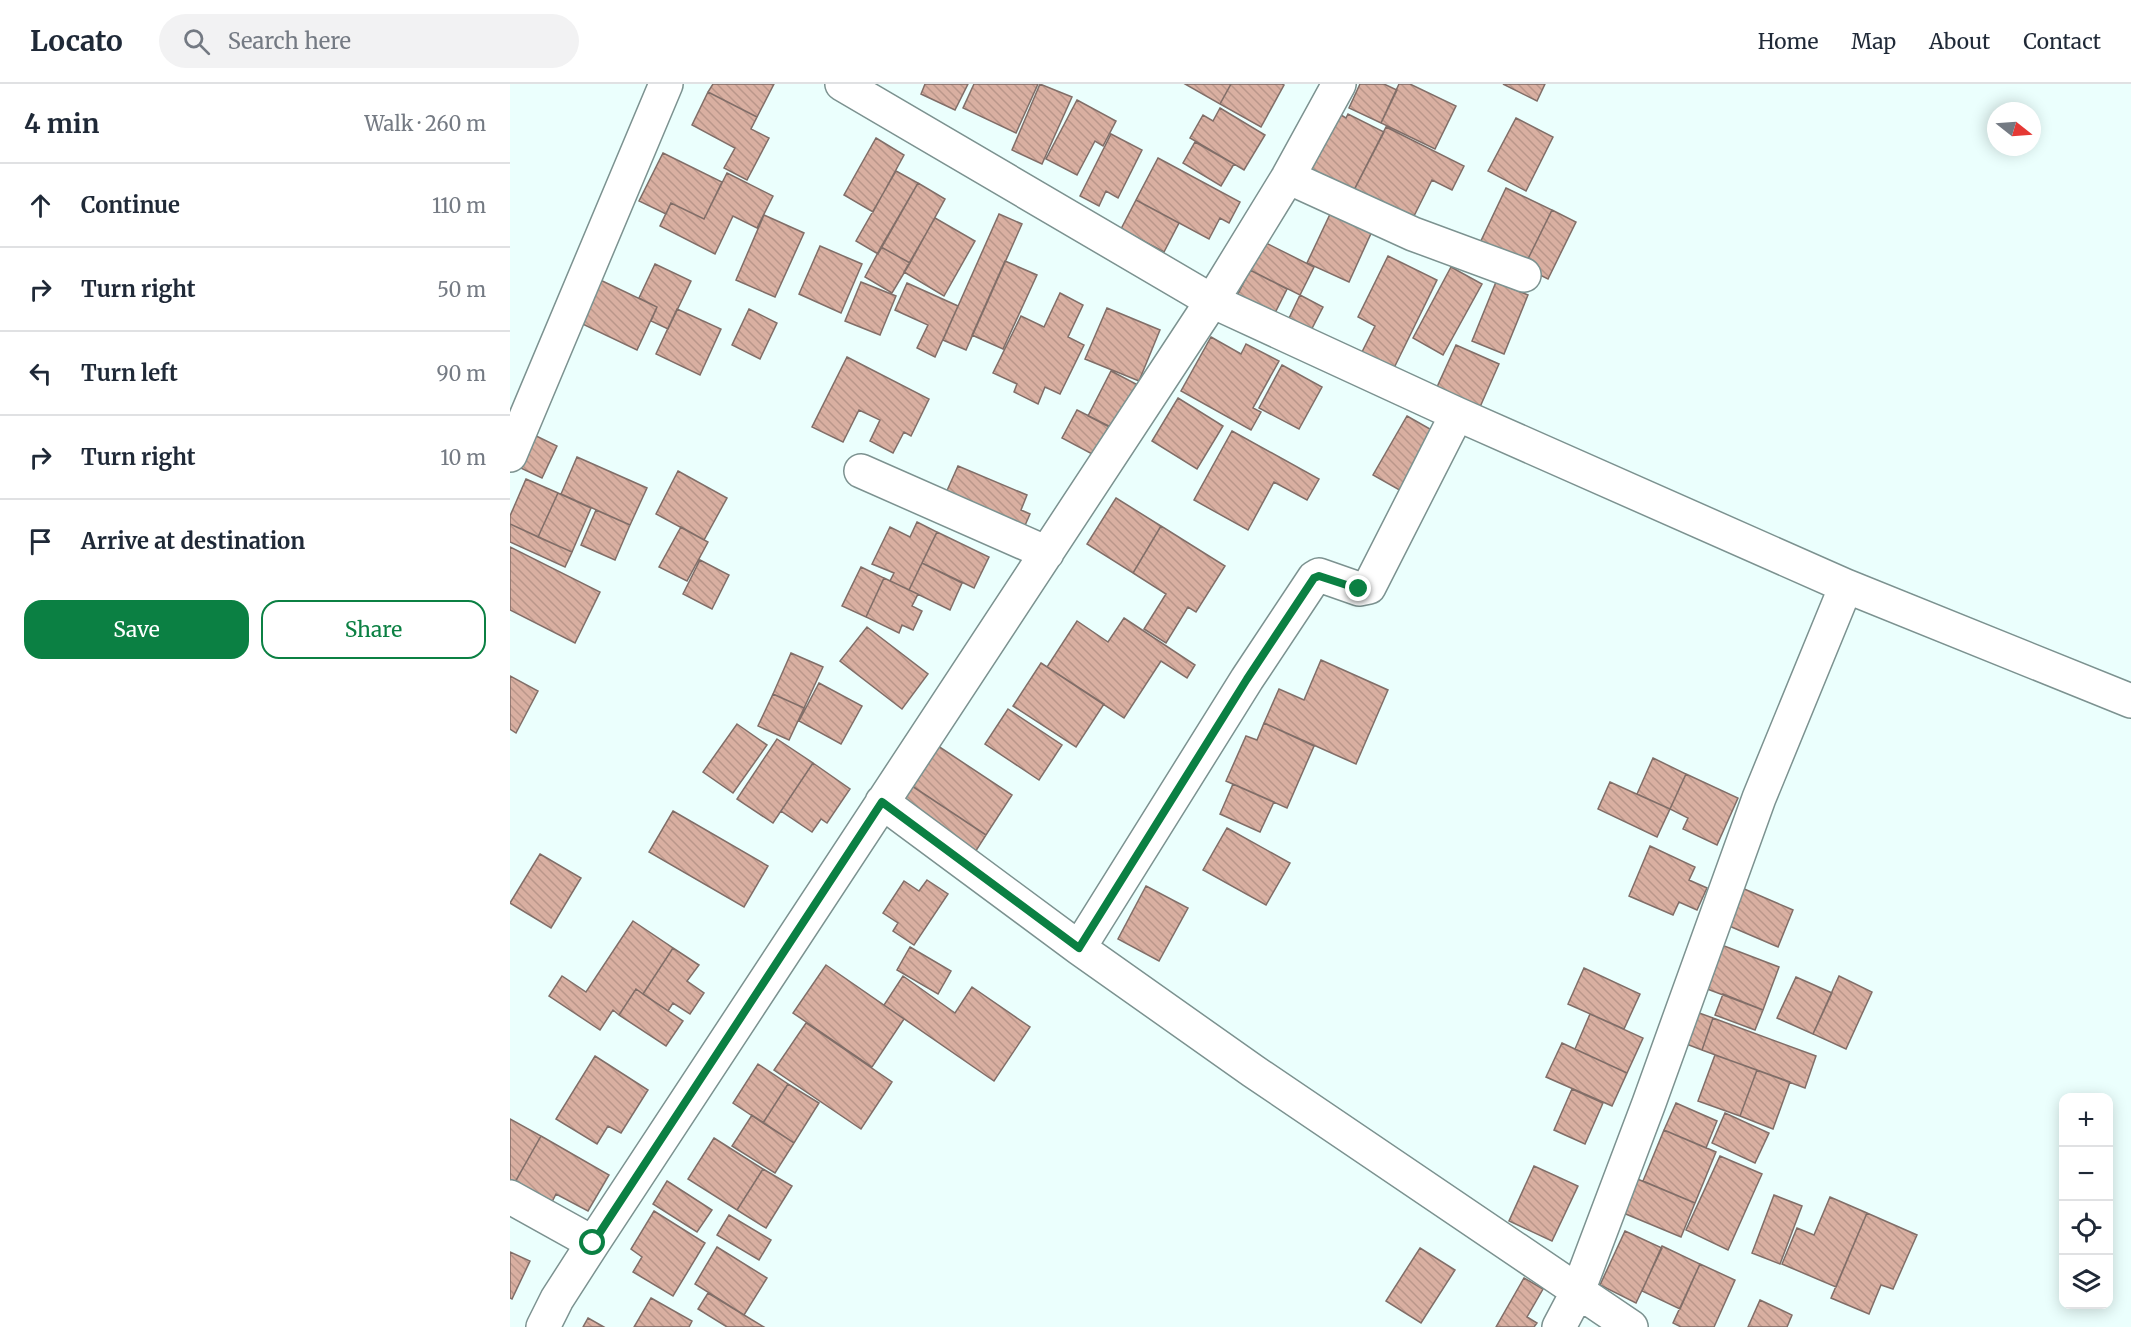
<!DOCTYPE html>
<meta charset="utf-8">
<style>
body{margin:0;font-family:Merriweather,serif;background:#f2f2f3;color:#1f2937}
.controls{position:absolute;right:18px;bottom:18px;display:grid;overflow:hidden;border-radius:12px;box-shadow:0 3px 15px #0003}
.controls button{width:54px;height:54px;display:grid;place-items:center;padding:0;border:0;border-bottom:2px solid #e0e1e3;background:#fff;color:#1f2937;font:30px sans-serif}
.compass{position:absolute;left:1477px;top:18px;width:54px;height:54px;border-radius:50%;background:#fff;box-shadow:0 3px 15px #0003;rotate:107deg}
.stop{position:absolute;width:18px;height:18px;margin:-14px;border:4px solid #0b8043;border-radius:50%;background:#fff}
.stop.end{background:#0b8043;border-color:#fff;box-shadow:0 2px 6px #0008}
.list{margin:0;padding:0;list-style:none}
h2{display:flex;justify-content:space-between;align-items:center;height:78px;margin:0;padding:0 24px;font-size:26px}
h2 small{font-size:20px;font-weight:400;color:#747a83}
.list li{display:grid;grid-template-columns:39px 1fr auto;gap:18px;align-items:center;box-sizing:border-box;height:84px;padding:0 24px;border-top:2px solid #e0e1e3}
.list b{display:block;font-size:22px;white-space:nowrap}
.list em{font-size:20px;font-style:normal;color:#747a83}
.actions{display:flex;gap:12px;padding:18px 24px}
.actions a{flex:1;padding:14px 0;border:2px solid #0b8043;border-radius:18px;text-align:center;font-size:21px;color:#0b8043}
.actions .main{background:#0b8043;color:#fff}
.icon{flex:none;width:33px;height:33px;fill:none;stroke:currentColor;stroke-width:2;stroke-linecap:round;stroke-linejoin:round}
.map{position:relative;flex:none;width:1621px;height:1243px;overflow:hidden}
header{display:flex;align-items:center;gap:36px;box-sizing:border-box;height:84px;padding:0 30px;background:#fff;border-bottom:2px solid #e0e1e3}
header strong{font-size:28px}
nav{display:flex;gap:33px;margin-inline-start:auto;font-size:21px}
.search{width:420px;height:54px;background:#f2f2f3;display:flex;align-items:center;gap:15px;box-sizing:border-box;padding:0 21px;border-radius:33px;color:#747a83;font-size:22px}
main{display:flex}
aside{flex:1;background:#fff}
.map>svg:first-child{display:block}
.building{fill:url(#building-back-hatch);stroke:#816e68;stroke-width:1.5}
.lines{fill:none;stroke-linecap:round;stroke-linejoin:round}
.minor-casing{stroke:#7c9290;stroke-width:36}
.minor{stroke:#fff;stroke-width:33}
.route{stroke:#0b8043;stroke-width:8}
</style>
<header>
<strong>Locato</strong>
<div class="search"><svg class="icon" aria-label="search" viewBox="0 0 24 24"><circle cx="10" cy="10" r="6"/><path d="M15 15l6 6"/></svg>Search here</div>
<nav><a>Home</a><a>Map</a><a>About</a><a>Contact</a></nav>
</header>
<main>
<aside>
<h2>4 min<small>Walk · 260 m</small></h2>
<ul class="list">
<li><svg class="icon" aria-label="ahead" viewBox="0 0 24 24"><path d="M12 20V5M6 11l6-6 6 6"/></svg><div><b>Continue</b></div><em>110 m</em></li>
<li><svg class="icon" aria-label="right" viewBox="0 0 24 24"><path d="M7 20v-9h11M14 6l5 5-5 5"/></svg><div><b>Turn right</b></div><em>50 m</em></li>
<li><svg class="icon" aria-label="left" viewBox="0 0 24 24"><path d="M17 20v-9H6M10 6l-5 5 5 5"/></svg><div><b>Turn left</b></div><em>90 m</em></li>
<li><svg class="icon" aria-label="right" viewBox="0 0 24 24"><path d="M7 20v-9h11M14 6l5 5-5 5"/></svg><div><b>Turn right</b></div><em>10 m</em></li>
<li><svg class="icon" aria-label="arrive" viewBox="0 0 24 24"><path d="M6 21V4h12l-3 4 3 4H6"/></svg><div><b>Arrive at destination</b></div></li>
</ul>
<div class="actions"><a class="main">Save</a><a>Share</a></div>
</aside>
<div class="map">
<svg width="1621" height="1243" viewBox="0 0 1621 1243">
<defs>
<pattern id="building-back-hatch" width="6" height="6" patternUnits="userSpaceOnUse" patternTransform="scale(1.5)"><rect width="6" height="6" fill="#d9afa1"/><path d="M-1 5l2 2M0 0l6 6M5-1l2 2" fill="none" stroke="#ba968a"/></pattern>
</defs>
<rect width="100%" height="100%" fill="#ebfffd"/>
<path class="building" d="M203,0H264L247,33L198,8Z
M415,0H458L445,26L411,10Z
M464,0H528L506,49L453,24Z
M530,0L562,13L532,80L502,66Z
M675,0H721L710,20Z
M721,0H772L774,1L751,43L710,20Z
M850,0H874L887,6L871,39L839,24Z
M889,0H900L946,22L925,65L871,39Z
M993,0H1035L1027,17Z
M198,8L247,33L241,45L259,54L237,96L214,84L225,64L182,41Z
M567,16L606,37L593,62L585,57L567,91L536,75Z
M710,24L755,51L734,86L680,54L693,31L703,37Z
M826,28L836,34L838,30L874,48L841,112L795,89Z
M1006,34L1043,53L1016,107L978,87Z
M876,43L954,82L942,106L922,96L899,142L841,112Z
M601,50L632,66L608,114L596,107L589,122L570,112Z
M366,54L394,71L363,128L334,111Z
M685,58L724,80L711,102L673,79Z
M153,69L212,98L194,135L161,119L156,130L129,117Z
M648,74L730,118L719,139L710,134L699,155L626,116Z
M386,87L408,99L368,170L346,157Z
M217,89L263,112L247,144L223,132L205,170L150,142L161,119L194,135Z
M408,99L435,115L400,179L371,163Z
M996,104L1042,126L1014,183L969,161Z
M626,116L669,139L654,168L611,145Z
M822,126L863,145L839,198L797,179Z
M1042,126L1066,138L1038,195L1014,183Z
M489,130L512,140L456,266L433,256Z
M254,131L294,149L265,213L226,196Z
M425,134L465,157L434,212L394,188Z
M754,158L804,183L790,211L740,186Z
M310,162L352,180L331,229L289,210Z
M371,163L400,179L382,209L355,193Z
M878,172L927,196L883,286L851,270L865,242L848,233Z
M495,177L527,191L493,265L462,251Z
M145,180L181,197L158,245L141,237L147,223L129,214Z
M941,183L972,200L933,271L903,254Z
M740,186L777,205L763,233L726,214Z
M84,193L147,223L127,266L64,236Z
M351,198L386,212L370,251L335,237Z
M986,198L1018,211L994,270L962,257Z
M397,199L448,222L425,273L407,264L418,241L385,226Z
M550,209L573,221L558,253L574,261L550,310L535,303L528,320L504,308L507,300L483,289L511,232L534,243Z
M790,211L813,223L795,258L773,247Z
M597,224L650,246L629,297L575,275Z
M167,225L211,245L190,291L146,270Z
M239,225L267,239L250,275L222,261Z
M701,253L731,270L736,260L769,277L743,324L751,328L741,346L671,307Z
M946,261L989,280L966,332L923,312Z
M337,273L419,315L401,352L394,348L383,369L360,357L370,336L349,326L333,358L302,343Z
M772,281L812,303L789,345L749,324Z
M601,287L628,301L605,346L578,332Z
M668,314L713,342L687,385L642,357Z
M567,326L599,342L584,371L552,354Z
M897,332L927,349L893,408L863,391Z
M16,347L47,362L32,394L0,379Z
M722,347L809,395L797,416L764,398L738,446L684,416Z
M67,373L137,404L120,441L51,410Z
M448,382L517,411L511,426L520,430L510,453L431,420Z
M168,387L217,414L194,456L146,430Z
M16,395L48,409L28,453L0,440V432Z
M48,409L81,424L62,468L28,453Z
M606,414L651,442L623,489L577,460Z
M86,426L120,441L105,476L71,461Z
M407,438L427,448L399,506L380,497L384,489L362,480L380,443L400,453Z
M0,440L62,468L55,483L0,458Z
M651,442L715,482L686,528L678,523L656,559L634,545L656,510L623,489Z
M171,443L198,458L177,497L149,483Z
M427,448L479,473L464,504L412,479Z
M0,463L90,508L65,559L0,526Z
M190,476L219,491L202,525L173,510Z
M412,479L452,499L440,526L399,506Z
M351,483L374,494L356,533L332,522Z
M374,494L408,510L402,522L412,527L403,546L392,541L389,549L356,533Z
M614,534L685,581L677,594L651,577L614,634L537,583L567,537L598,558Z
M357,543L418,590L392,625L330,577Z
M281,569L313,583L294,624L263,610Z
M811,576L878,606L846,680L754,639L769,605L794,616Z
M531,579L594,620L566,663L503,622Z
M0,592L28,607L6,649L0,645Z
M309,599L352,622L331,660L289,637Z
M263,610L294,624L279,656L248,642Z
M498,625L552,661L529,696L475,660Z
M754,639L804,662L777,724L716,697L736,652L747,656Z
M227,640L257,661L223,709L193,688Z
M267,655L303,679L263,739L227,715Z
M425,660L502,711L476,751L399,700Z
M1143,674L1176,690L1160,725L1127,710Z
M303,679L340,705L317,739L311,735L302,748L271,727Z
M1176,690L1228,714L1207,761L1173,745L1178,734L1160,725Z
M1100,698L1160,725L1147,753L1088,725Z
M399,700L476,751L462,773L384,722Z
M723,700L764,718L750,748L710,730Z
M163,727L258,782L234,823L139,768Z
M717,744L780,779L756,821L693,786Z
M1140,762L1185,783L1179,796L1197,804L1187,826L1169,818L1163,831L1119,812Z
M30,770L71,794L41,844L0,819Z
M417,796L438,810L404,861L383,847L388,839L373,829L394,797L409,807Z
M636,802L678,824L649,877L608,855Z
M1232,804L1283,826L1268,863L1217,841Z
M123,837L163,864L133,910L126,905L109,931L103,926L90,946L39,912L52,892L76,908Z
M1209,860L1269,883L1253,926L1192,903Z
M400,863L441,887L428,910L387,886Z
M163,864L189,881L177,897L194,909L180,930L163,919L158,927L133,910Z
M316,881L394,935L362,983L283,929Z
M1074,884L1130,910L1114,945L1058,920Z
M393,892L445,929L462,903L520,943L484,997L374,921Z
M1329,892L1362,908L1336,965L1303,950Z
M1286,893L1322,909L1303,950L1267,934Z
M126,905L173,937L156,962L109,931Z
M1213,910L1253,926L1245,946L1205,931Z
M1178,925L1203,934L1192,966L1166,956Z
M1080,930L1133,954L1117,989L1065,965Z
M1203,934L1306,972L1295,1004L1192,966Z
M296,939L382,998L351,1045L264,986Z
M1052,959L1117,989L1102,1022L1036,993Z
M1205,971L1247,986L1230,1032L1188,1017Z
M85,972L138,1006L111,1049L98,1042L87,1060L46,1035Z
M248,980L278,1000L253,1039L223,1019Z
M1247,986L1280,998L1263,1045L1230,1032Z
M278,1000L309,1019L284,1059L253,1039Z
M1062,1005L1093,1019L1075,1060L1044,1046Z
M1166,1019L1207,1037L1196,1064L1154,1046Z
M1215,1029L1259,1049L1245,1079L1202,1059Z
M242,1031L284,1059L265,1089L222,1062Z
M0,1035L31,1052L4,1100L0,1098Z
M1154,1046L1206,1068L1185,1119L1133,1097Z
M31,1052L99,1091L78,1127L46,1110L41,1120L4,1100Z
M204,1054L253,1085L227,1126L178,1095Z
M1210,1072L1252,1090L1218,1166L1176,1146Z
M1024,1082L1068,1102L1042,1157L999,1137Z
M253,1085L282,1102L256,1144L227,1126Z
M1125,1094L1185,1119L1171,1153L1111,1128Z
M157,1097L202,1126L187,1148L143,1120Z
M1264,1111L1292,1122L1270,1180L1242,1169Z
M1320,1113L1357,1129L1326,1203L1272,1180L1287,1144L1304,1151Z
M144,1127L195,1159L163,1212L123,1188L132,1173L121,1165Z
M1357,1129L1407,1151L1383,1205L1371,1201L1359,1230L1321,1214Z
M219,1131L261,1156L249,1176L207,1151Z
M1115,1147L1152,1164L1126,1219L1090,1201Z
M1152,1162L1190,1180L1170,1225L1132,1207Z
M207,1163L257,1194L234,1231L185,1200Z
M910,1164L945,1186L911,1239L876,1217Z
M0,1168L20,1177L2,1215L0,1214Z
M1190,1180L1225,1196L1204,1243H1171L1163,1239Z
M1014,1194L1033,1205L1017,1233L1027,1239L1024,1243H986Z
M198,1209L234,1231L254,1243H217L188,1225Z
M141,1214L182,1237L179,1243H124Z
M1250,1216L1282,1231L1277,1243H1238Z
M78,1234L94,1243H73Z"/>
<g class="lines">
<g class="minor-casing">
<path id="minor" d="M332,0L702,217L947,330L1336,502L1621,617
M778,93L903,150L1014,191
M0,371L156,0
M351,387L537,469
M372,718L569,864L743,987L1121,1243
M569,864L737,595L804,494L809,491L849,505L859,503L947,330
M0,1113L83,1159
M33,1243L47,1215L83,1159L702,217L778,93L829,0
M1049,1243L1068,1207L1139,1019L1249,714L1336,502"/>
</g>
<use href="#minor" class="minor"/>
</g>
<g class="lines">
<path class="route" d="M83,1159L372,718L569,864L737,595L804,494L809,492L849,505"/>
</g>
</svg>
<div class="controls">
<button>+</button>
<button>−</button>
<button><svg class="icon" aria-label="locate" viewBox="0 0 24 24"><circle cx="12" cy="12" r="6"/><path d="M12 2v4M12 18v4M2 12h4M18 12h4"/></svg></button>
<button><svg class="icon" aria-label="layers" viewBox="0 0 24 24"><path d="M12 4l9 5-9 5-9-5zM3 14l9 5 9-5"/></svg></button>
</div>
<svg class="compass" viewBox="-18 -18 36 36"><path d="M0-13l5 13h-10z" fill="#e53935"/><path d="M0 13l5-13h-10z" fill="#747a83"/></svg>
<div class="stop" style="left:83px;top:1159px"></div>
<div class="stop end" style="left:849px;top:505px"></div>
</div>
</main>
